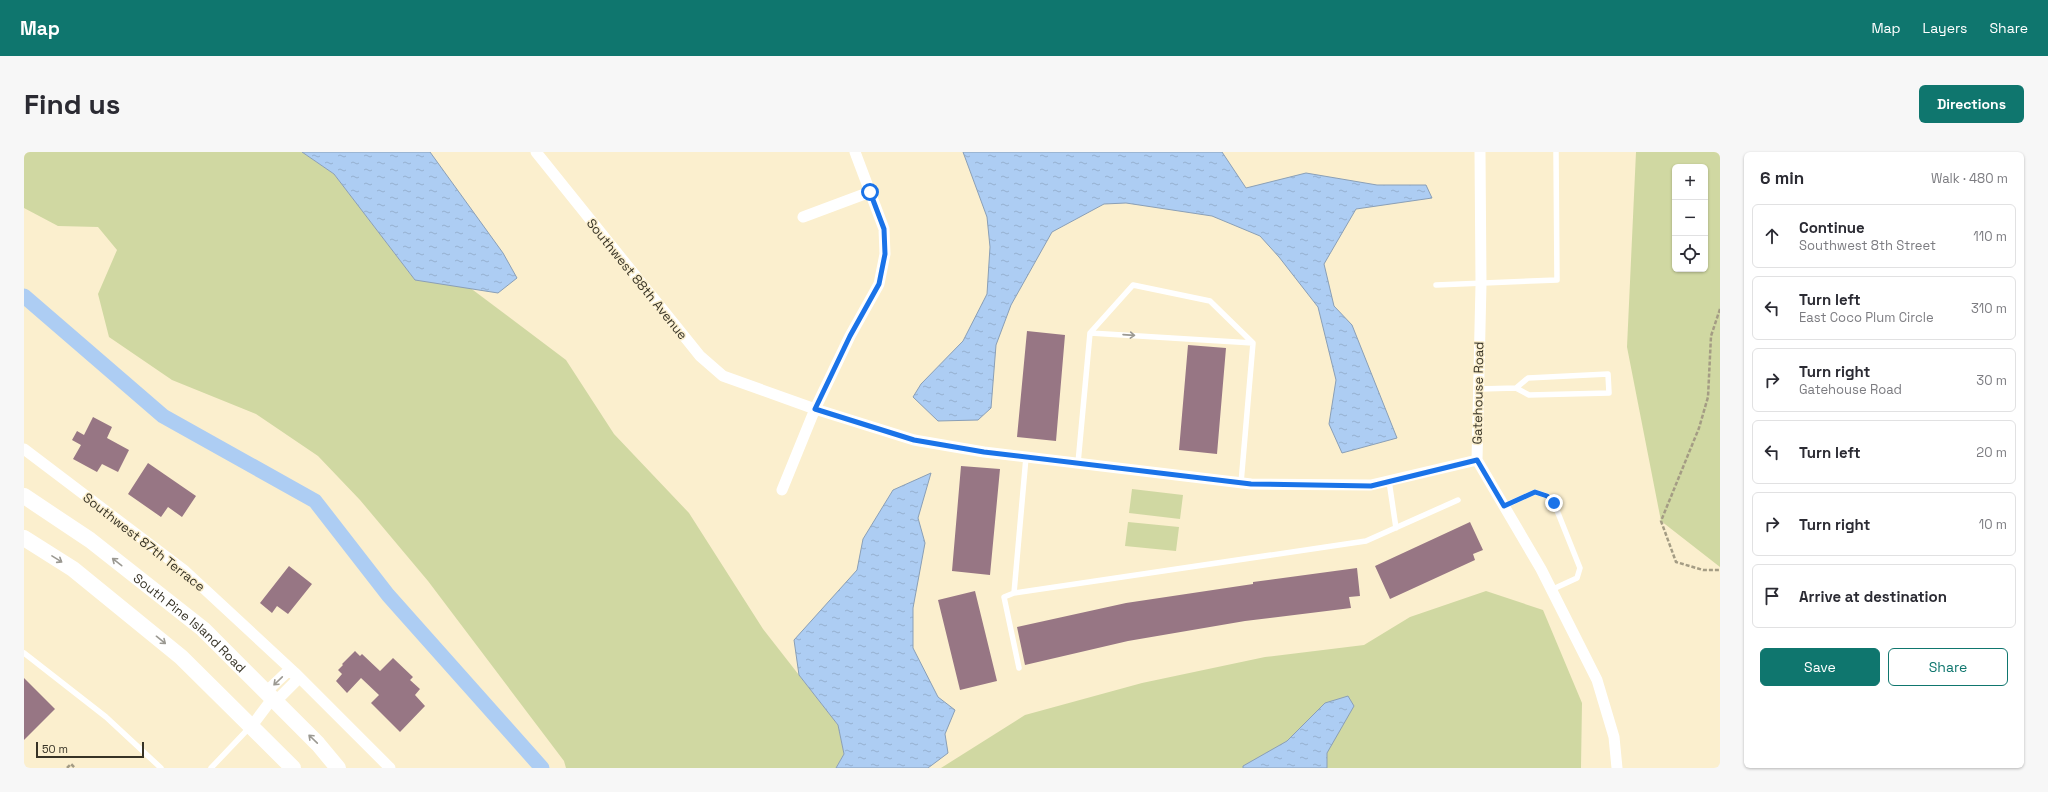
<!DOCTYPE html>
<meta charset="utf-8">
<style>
body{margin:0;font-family:"Space Grotesk",sans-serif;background:#f7f7f7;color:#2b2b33}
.controls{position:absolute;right:12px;top:12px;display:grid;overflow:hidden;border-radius:6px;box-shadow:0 1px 3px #0004}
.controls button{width:36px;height:36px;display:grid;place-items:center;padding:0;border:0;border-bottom:1px solid #e1e1e2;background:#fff;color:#2b2b33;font:20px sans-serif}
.scale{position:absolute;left:12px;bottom:10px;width:108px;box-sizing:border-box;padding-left:4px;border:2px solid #373326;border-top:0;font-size:11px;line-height:14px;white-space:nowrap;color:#373326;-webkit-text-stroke:3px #fbefce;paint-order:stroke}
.stop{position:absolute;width:12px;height:12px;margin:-9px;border:3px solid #1a73e8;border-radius:50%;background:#fff}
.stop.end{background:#1a73e8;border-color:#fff;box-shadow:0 1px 4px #0008}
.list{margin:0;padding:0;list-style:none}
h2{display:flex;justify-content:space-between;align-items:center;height:52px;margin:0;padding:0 16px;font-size:17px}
h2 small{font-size:13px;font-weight:400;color:#7c7c81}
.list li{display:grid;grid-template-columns:26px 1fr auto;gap:12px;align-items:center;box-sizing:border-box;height:64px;margin:0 8px 8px;padding:0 8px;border:1px solid #e1e1e2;border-radius:6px}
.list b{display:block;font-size:15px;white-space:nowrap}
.list p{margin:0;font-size:13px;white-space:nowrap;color:#7c7c81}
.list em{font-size:13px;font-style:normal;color:#7c7c81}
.actions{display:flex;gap:8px;padding:12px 16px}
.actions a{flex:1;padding:9px 0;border:1px solid #0f766e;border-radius:6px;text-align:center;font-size:14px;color:#0f766e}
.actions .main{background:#0f766e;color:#fff}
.icon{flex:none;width:22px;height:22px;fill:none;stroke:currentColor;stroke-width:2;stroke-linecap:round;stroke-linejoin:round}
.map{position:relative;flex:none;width:1696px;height:616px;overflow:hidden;border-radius:6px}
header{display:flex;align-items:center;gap:24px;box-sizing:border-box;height:56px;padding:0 20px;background:#0f766e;color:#fff}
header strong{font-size:19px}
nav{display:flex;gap:22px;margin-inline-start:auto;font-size:14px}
.intro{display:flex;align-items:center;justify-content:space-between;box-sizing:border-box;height:96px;padding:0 24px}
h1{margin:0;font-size:28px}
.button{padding:10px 18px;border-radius:6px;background:#0f766e;color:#fff;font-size:14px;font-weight:700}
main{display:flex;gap:24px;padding:0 24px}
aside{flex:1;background:#fff;border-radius:6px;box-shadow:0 1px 3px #0004}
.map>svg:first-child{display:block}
.green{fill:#d0d8a2;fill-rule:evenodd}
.water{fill:url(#water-ripples);stroke:#8a9fb6}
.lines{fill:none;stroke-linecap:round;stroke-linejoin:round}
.canal{stroke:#adcdf3;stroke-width:15}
.building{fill:#977684}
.path{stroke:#a49c84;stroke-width:2.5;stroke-dasharray:4 2;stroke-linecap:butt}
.service{stroke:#fff;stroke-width:5.5}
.minor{stroke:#fff;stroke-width:11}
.secondary{stroke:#fff;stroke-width:16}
.oneway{stroke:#9b9992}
.route{stroke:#1a73e8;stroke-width:5}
.labels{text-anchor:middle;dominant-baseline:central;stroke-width:3;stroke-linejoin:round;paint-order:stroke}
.street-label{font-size:13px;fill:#373326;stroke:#fbefce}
</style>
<header>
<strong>Map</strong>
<nav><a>Map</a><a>Layers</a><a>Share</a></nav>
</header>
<div class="intro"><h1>Find us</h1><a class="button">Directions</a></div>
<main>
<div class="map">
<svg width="1696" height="616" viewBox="0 0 1696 616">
<defs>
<pattern id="water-ripples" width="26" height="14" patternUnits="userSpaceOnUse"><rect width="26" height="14" fill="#adcdf3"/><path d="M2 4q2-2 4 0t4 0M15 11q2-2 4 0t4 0" fill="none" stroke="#95b0d0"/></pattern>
</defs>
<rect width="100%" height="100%" fill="#fbefce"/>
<path class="green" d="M0,0H278L310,22L391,128L445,135L542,208L590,282L665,361L739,477L814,573L820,602L812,616H542L540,609L404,429L336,348L294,304L232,262L148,228L85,185L74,142L93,98L74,75L34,74L0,56Z
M1612,0H1696V415L1637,369L1603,195ZM1651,15H1681V117H1651Z
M1108,337L1159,343L1156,367L1105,361Z
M1104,370L1155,375L1152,399L1101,394Z
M1462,439L1519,458L1558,551L1557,616H917L1001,563L1118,531L1241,505L1340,493L1386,465Z"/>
<path class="water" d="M278,0H406L479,101L493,126L474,141L391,128L310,22Z
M939,0H1198L1222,36L1282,21L1353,33H1402L1408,46L1332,57L1300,112L1310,154L1328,173L1373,286L1318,301L1305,272L1312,228L1294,155L1255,105L1236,84L1188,64L1102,51L1080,52L1028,80L987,153L972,193L967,256L954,268L914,269L889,245L897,232L939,189L963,142L966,95L963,65Z
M907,321L894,366L901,391L889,456V496L914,545L931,558L921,582L924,601L904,616H812L820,602L814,573L775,523L770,488L833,418L839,387L869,338Z
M1324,544L1330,554L1303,601V616H1219V614L1263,589L1301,551Z"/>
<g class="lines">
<path class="canal" d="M0,144L139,264L291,349L364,443L518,616"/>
</g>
<path class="building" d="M1003,179L1041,183L1032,289L993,285Z
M1164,193L1202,196L1193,302L1155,298Z
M69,265L88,275L83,286L105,298L94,320L78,312L73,320L49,307L57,293L48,288L53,279L60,283Z
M124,311L172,344L158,365L144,355L137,365L104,342Z
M937,314L976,317L966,423L928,419Z
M1446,370L1459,398L1449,402L1451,408L1366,447L1351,414Z
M265,414L288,432L264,462L253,454L248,461L236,451Z
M1333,416L1336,444L1325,445L1327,456L1221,469L1104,489L1001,513L993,475L1102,451L1229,432V430Z
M951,439L973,529L936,538L914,448Z
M331,499L336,504L338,502L356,519L369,506L389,525L386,528L396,537L391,543L401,554L376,580L347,551L355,543L337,526L323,541L312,529L318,522L314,518L319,513L318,512Z
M0,526L31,557L0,588Z"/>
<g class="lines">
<path class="path" d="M1696,157L1687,184L1684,245L1675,276L1637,369L1652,410L1679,418H1696
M43,616L47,612L51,616"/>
<path class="service" d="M1412,133L1533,128L1532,0
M1066,181L1229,191
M1455,237L1492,236L1505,243L1585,241L1584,222L1504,226L1492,236
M1054,311L1066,181L1109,133L1186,149L1229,191L1217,331
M1365,329L1372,376
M1480,354L1511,340L1523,344L1530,351L1556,416L1553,426L1527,438
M990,441L1342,389L1434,348
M0,501L82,565L137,616
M995,516L980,445L990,441L1002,305
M187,616L226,575"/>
<path class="minor" d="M512,0L676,204L699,224L791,257L890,288L960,300L1227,332L1347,333L1453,308
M1456,0L1457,132L1453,308L1517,417L1573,528L1590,585L1593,616
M779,65L846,40
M0,297L161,419L271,521L366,616
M758,338L791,257L826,184L855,132L861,102L860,77L831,0
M227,575L248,547L255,546L272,529L271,521L263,520L245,537L248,547"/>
<g class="secondary">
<path id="s1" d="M0,344L66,388L179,477L294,592L314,616"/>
<path d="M0,386L49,417L157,505L269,616"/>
</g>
</g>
<defs><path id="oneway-shaft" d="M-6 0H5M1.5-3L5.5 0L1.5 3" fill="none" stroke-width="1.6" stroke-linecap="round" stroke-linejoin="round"/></defs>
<g class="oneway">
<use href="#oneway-shaft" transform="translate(1105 183) rotate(4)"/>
<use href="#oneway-shaft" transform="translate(33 407) rotate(32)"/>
<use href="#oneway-shaft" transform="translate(93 410) rotate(-142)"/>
<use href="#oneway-shaft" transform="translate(137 488) rotate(39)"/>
<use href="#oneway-shaft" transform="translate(254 529) rotate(136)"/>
<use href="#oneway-shaft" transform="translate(289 587) rotate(-136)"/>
</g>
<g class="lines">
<path class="route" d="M846,40L860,77L861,102L855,132L826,184L791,257L890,288L960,300L1227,332L1347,334L1453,308L1480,354L1511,340L1523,344L1530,351"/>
</g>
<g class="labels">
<g class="street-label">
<text transform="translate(613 127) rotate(51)">Southwest 88th Avenue</text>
<text transform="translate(1454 241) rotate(-89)">Gatehouse Road</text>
<text transform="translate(120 390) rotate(38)">Southwest 87th Terrace</text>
<text stroke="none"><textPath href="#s1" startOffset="209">South Pine Island Road</textPath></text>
</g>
</g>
</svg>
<div class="controls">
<button>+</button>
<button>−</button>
<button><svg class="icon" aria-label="locate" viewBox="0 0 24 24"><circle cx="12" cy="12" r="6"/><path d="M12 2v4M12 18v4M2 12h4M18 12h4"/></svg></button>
</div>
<div class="scale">50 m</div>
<div class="stop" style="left:846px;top:40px"></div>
<div class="stop end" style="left:1530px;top:351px"></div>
</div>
<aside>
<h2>6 min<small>Walk · 480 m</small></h2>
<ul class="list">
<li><svg class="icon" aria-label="ahead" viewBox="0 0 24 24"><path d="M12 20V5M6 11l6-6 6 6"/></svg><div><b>Continue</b><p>Southwest 8th Street</p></div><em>110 m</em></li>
<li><svg class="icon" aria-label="left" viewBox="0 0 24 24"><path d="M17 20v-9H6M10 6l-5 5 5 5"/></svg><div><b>Turn left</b><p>East Coco Plum Circle</p></div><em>310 m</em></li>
<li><svg class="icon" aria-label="right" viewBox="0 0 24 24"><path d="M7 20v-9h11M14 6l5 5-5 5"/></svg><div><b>Turn right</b><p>Gatehouse Road</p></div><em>30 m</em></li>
<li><svg class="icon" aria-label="left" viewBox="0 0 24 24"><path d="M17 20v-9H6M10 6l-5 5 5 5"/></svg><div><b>Turn left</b></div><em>20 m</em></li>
<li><svg class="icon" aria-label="right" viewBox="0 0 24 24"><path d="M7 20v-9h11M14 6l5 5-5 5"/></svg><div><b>Turn right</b></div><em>10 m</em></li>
<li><svg class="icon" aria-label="arrive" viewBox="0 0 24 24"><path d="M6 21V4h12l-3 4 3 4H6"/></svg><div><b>Arrive at destination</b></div></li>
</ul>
<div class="actions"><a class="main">Save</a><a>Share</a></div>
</aside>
</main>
